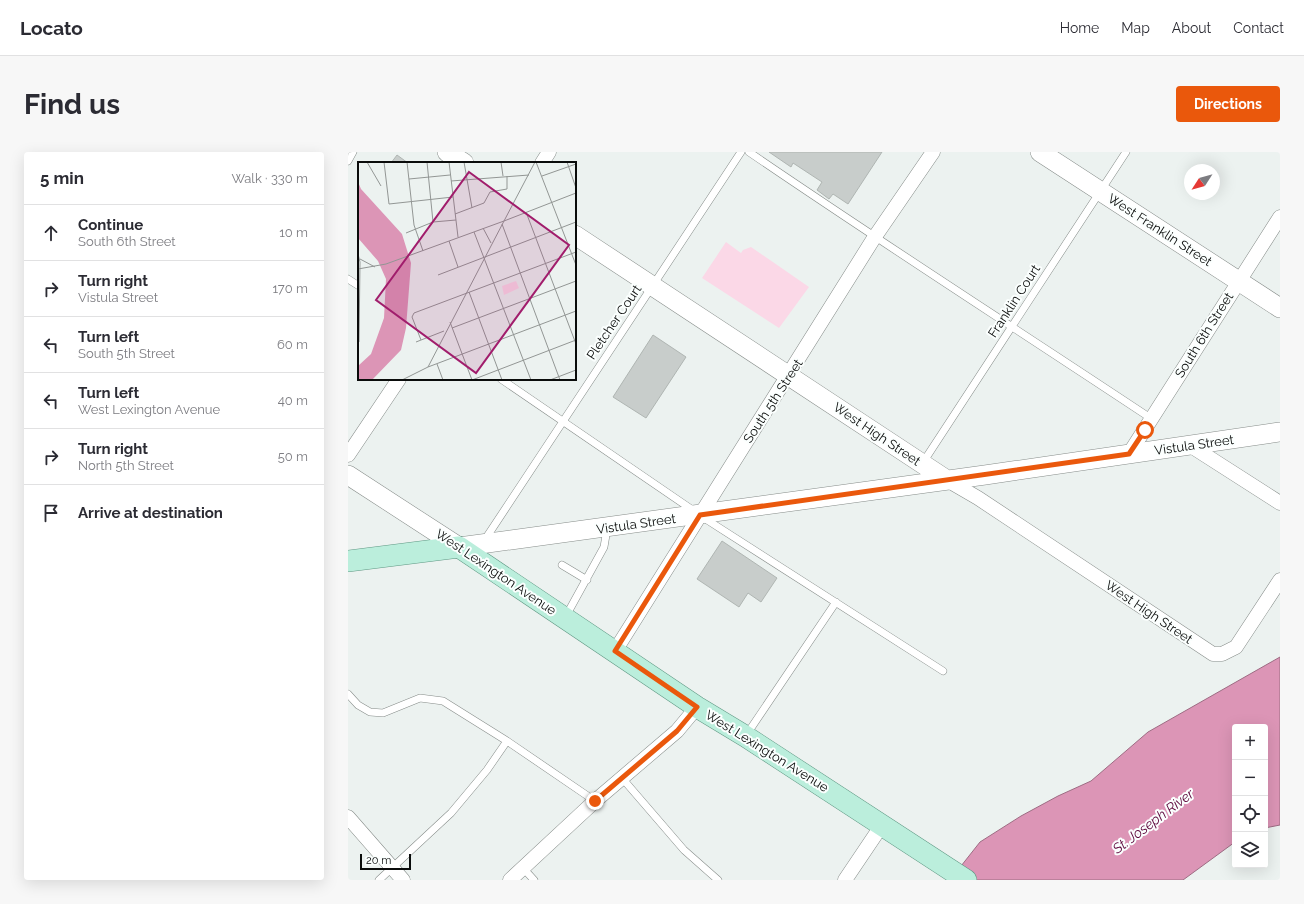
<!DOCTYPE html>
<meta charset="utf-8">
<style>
body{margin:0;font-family:Raleway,sans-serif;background:#f7f7f7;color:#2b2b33}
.controls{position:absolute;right:12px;bottom:12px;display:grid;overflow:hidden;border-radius:4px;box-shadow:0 4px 16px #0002}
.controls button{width:36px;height:36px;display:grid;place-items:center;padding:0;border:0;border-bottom:1px solid #e1e1e2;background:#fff;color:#2b2b33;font:20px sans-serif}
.compass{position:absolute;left:836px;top:12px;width:36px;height:36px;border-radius:50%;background:#fff;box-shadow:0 4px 16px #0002;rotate:234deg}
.scale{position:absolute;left:12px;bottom:10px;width:51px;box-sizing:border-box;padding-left:4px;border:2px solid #0a0c0b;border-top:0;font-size:11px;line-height:14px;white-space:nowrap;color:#0a0c0b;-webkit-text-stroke:3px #fbfffe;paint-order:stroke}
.stop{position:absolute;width:12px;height:12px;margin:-9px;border:3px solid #ea580c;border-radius:50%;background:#fff}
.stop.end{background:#ea580c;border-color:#fff;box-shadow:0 1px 4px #0008}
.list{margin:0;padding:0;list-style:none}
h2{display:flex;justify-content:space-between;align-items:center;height:52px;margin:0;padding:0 16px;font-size:17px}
h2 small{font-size:13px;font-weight:400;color:#7c7c81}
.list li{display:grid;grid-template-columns:26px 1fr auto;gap:12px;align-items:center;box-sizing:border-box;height:56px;padding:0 16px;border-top:1px solid #e1e1e2}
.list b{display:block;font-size:15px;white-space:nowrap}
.list p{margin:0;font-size:13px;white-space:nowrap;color:#7c7c81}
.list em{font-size:13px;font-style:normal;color:#7c7c81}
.icon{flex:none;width:22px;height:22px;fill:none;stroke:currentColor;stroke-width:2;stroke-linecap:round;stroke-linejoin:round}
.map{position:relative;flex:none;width:932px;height:728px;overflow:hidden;border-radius:4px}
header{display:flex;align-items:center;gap:24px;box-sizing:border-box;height:56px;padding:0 20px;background:#fff;border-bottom:1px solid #e1e1e2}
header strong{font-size:19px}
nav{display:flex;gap:22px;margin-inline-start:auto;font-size:14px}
.intro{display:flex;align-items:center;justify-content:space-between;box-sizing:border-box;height:96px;padding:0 24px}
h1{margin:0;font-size:28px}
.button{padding:10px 18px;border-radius:4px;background:#ea580c;color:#fff;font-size:14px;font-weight:700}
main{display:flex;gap:24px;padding:0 24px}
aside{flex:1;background:#fff;border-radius:4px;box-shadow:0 4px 16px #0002}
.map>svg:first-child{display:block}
.green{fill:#fbd8e7}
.water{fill:#dc95b6;stroke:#9d6c83}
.building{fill:#c8cdcb;stroke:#afb5b2}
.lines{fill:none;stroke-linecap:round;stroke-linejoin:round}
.lane-casing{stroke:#868c89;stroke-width:8}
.street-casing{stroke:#868c89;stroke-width:15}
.secondary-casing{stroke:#868c89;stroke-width:20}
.primary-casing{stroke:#609884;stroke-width:22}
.lane{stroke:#fff;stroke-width:7}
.street{stroke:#fff;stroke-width:14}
.secondary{stroke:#fff;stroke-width:19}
.primary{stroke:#bbeedc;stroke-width:21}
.route{stroke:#ea580c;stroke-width:5}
.labels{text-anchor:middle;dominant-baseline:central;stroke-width:4;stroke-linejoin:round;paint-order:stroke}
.street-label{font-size:13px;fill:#0a0c0b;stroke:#fbfffe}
.water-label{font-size:14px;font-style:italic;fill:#5c063b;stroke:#fbfffe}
.inset-road{fill:none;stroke:#929694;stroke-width:1}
.view{fill:#a11d6c;fill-opacity:0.15;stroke:#a11d6c;stroke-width:2}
.inset-edge{fill:none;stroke:#0a0c0b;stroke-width:2}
</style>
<header>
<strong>Locato</strong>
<nav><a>Home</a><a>Map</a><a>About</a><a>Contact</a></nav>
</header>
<div class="intro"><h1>Find us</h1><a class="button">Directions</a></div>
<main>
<aside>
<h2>5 min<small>Walk · 330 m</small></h2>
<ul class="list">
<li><svg class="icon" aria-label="ahead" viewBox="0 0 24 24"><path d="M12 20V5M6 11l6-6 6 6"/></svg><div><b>Continue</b><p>South 6th Street</p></div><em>10 m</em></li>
<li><svg class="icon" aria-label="right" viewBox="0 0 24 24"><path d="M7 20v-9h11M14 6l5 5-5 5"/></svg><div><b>Turn right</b><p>Vistula Street</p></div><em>170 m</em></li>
<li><svg class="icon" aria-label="left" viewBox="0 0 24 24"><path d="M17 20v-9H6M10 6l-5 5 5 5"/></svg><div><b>Turn left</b><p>South 5th Street</p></div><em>60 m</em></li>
<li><svg class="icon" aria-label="left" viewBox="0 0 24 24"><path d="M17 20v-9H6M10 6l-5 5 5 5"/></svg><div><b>Turn left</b><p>West Lexington Avenue</p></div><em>40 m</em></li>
<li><svg class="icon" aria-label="right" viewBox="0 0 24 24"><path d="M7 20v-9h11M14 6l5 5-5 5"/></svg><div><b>Turn right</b><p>North 5th Street</p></div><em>50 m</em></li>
<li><svg class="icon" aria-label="arrive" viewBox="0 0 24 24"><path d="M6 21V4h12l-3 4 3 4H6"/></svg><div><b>Arrive at destination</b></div></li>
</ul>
</aside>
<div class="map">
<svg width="932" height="728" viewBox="0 0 932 728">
<rect width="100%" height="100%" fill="#ecf2f0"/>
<path class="green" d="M378,90L393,101L395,98L403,95L461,135L431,176L354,126Z"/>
<path class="water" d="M932,505V673L917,676V575H887V690L835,728H602L632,690L673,664L710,644L743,629L800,580Z"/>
<path class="building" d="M421,0H534L500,52L485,42L481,47L469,38L474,30L445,11L443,15Z
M49,3L60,11H43Z
M305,183L338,205L298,266L265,245Z
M374,389L429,426L413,450L400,441L391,455L349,427Z"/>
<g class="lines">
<g class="lane-casing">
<path id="lane" d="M401,0C534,91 670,178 804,267
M0,9L5,0
M0,127L11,134
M153,227L346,359
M574,312L778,0
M356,366L595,519
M136,389L393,0
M214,413L239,428
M218,464L256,395L259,377
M0,542L10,553L22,560L35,561L72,546L95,549L159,589L247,649
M399,582L488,450
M274,626L336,698L370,728
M175,716L186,728
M31,728L103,661L139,618L159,589"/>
</g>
<g class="street-casing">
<path id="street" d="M194,11L201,0
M843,294L932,351
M781,302L932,65
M0,303L51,227
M599,328L630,346L865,502H874L888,495L932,428
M267,499L526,86L585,0
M0,665L55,728
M162,728L247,649L329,579L349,555
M497,728L534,673"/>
</g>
<g class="secondary-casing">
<path id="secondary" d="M99,0L116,11
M692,0L932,156
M227,83L599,328
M0,323L111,395L637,323L932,280"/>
</g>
<g class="primary-casing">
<path id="primary" d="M0,409L111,395L349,555L397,584L618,728"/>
</g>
<use href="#lane" class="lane"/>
<use href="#street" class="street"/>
<use href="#secondary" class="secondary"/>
<use href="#primary" class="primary"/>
</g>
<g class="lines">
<path class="route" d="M247,649L329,579L349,555L267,499L352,363L781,302L797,278"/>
</g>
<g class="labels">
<g class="street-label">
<text transform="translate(812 78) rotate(33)">West Franklin Street</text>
<text transform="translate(666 149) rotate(-57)">Franklin Court</text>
<text transform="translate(266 170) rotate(-56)">Pletcher Court</text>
<text transform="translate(856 183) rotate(-58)">South 6th Street</text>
<text transform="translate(425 249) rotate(-57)">South 5th Street</text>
<text transform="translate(529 282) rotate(34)">West High Street</text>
<text transform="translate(846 293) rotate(-8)">Vistula Street</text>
<text transform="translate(288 372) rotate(-8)">Vistula Street</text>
<text transform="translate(148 420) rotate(34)">West Lexington Avenue</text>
<text transform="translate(801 460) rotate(34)">West High Street</text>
<text transform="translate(419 599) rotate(32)">West Lexington Avenue</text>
</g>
<g class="water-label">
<text transform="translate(805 669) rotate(-37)">St. Joseph River</text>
</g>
</g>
<g transform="translate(10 10)">
<rect width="218" height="218" fill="#ecf2f0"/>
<path d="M158,119L161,126L146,133L144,124Z" fill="#fbd8e7"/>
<path d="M0,20L3,27L44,72L53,101L48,166L43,188L14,218H0V204L13,192L26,156L28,117L20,99L0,76Z" fill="#dc95b6"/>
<path class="inset-road" d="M9,0L23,24M26,0L31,42L95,35M49,0L56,63L65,89M69,0L75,60M91,0L100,75M106,0L114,46M143,0L145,14M178,0L218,103M209,0L218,26M184,14L218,2M51,17L92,13M93,19L171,13M168,50L218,182M97,52L126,41L132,30L149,27V14M144,62L202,218M125,66L133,81M116,70L173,218M48,71L75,60L98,58M91,79L100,105M0,92L2,100L1,180M2,97L17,105M0,107L28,102L146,59L177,0M80,113L218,60M111,130L144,218M92,160L114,218M94,166L218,119M63,178L54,155L56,151L218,90M58,180L86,169M79,202L85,218M70,205L146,59L218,31M44,218L70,205L218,149M114,218L218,178M192,218L218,208"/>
<path class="view" d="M111,10L211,83L118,211L18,138Z"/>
<rect width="218" height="218" class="inset-edge"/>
</g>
</svg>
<div class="controls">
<button>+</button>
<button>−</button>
<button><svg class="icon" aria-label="locate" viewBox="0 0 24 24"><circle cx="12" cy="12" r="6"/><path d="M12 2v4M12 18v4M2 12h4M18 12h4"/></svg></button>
<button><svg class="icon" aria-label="layers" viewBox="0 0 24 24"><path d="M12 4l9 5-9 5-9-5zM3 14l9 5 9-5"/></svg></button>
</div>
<svg class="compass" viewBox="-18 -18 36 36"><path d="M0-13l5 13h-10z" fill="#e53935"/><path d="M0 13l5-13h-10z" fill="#7c7c81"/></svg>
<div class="scale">20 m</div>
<div class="stop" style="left:797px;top:278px"></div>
<div class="stop end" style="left:247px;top:649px"></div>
</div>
</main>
